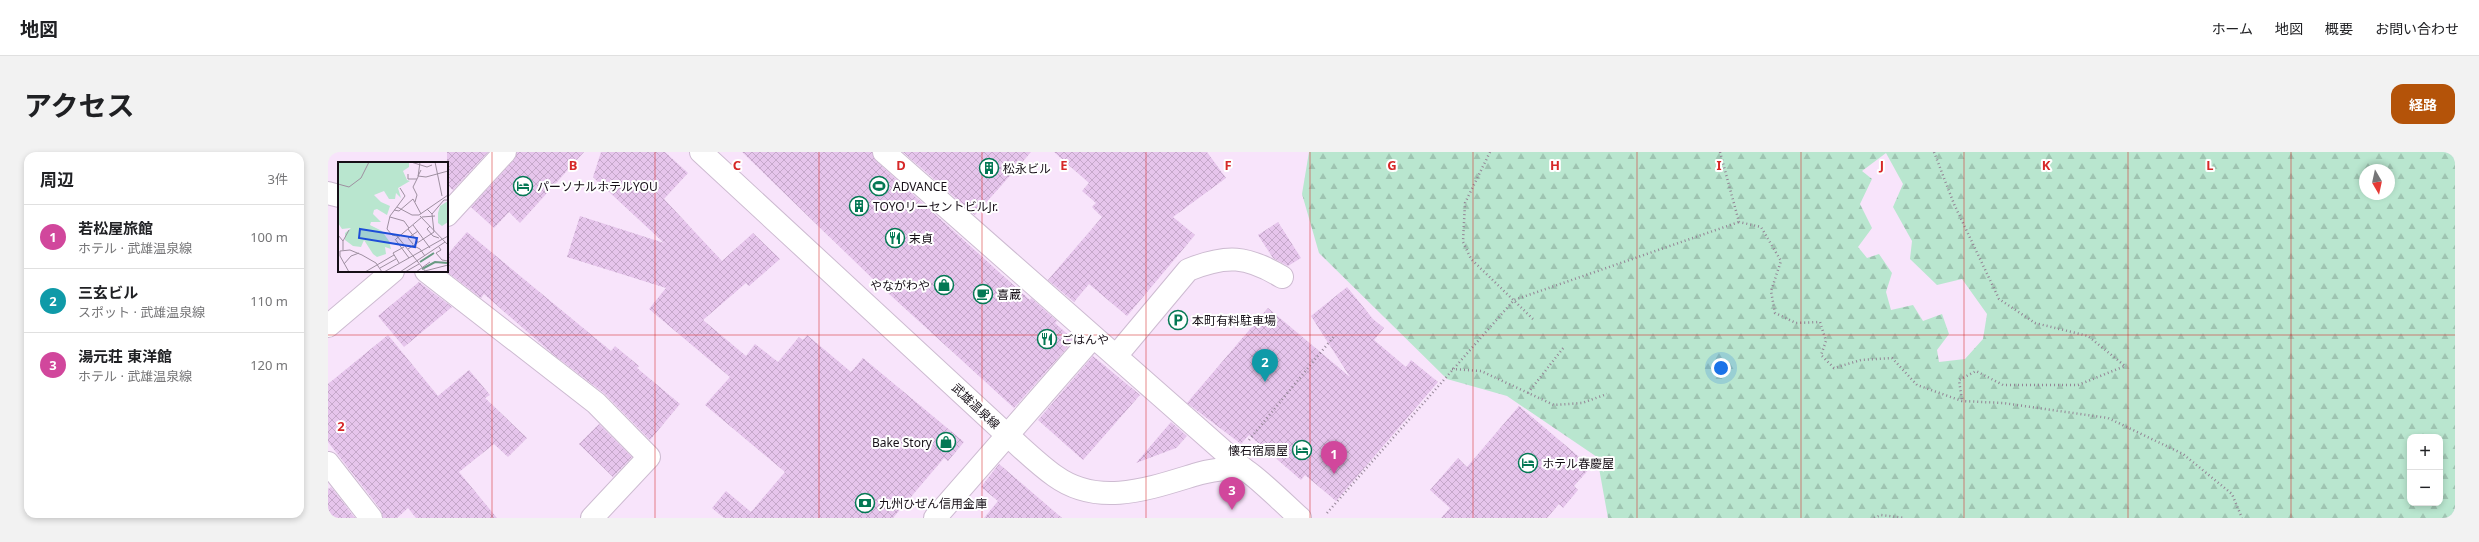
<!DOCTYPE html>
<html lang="ja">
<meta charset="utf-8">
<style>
body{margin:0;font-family:"Noto Sans","Noto Sans JP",sans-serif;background:#f2f2f2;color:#202124}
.controls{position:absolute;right:12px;bottom:12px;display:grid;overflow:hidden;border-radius:8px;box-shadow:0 2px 6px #0003}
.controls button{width:36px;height:36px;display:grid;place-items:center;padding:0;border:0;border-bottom:1px solid #e0e0e0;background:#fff;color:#202124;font:20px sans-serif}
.compass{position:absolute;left:2031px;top:12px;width:36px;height:36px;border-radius:50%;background:#fff;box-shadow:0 2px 6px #0003;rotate:171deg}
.you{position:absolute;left:1393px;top:216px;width:14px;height:14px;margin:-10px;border:3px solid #fff;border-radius:50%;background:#1a73e8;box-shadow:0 0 0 6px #1a73e833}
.badge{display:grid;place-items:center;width:26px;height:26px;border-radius:50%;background:#b45309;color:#fff;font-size:13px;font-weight:700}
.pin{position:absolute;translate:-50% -33px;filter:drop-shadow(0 1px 2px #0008)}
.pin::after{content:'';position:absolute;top:21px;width:14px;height:12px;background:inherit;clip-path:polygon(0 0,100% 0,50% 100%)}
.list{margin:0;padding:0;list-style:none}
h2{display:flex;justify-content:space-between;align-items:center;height:52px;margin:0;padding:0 16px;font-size:17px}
h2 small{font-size:13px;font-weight:400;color:#757577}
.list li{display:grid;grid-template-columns:26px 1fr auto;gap:12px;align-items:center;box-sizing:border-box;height:64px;padding:0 16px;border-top:1px solid #e0e0e0}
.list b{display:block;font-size:15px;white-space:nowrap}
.list p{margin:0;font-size:13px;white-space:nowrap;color:#757577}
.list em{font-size:13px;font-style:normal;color:#757577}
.map{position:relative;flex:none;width:2127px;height:366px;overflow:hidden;border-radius:12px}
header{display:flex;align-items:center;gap:24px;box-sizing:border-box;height:56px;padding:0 20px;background:#fff;border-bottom:1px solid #e0e0e0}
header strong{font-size:19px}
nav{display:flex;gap:22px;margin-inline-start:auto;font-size:14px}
.intro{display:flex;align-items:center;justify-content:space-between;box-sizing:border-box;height:96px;padding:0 24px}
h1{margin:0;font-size:28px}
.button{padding:10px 18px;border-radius:12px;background:#b45309;color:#fff;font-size:14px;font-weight:700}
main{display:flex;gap:24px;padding:0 24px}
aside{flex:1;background:#fff;border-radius:12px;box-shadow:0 2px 6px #0003}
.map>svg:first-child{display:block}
.forest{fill:url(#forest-firs);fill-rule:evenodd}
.building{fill:url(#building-cross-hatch)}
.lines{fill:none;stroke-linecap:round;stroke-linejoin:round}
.street-casing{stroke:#cdbbd1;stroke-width:24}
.secondary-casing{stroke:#cdbbd1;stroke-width:24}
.path{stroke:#938495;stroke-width:2.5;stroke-dasharray:1 3;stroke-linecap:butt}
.street{stroke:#fff;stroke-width:22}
.secondary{stroke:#fff;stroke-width:22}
.grid{fill:none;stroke:#d62828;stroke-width:1;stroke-opacity:0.55}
.labels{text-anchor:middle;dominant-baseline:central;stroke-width:4;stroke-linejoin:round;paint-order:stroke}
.poi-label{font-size:12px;fill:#160f17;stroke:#fff;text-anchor:start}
.street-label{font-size:12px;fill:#160f17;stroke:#fff}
.inset-river{fill:none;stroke:#689a82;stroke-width:2}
.inset-road{fill:none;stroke:#9e8fa0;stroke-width:1}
.view{fill:#1d4ed8;fill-opacity:0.15;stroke:#1d4ed8;stroke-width:2}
.inset-edge{fill:none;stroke:#160f17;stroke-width:2}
.grid-label{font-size:13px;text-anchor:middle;font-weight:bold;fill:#d62828;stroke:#fff;stroke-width:4;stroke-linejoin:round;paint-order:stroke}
</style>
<header>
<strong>地図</strong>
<nav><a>ホーム</a><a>地図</a><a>概要</a><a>お問い合わせ</a></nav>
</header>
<div class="intro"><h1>アクセス</h1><a class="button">経路</a></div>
<main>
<aside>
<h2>周辺<small>3件</small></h2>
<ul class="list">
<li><span class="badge" style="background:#d1479c">1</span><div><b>若松屋旅館</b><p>ホテル · 武雄温泉線</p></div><em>100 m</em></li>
<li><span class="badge" style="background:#0f9aa8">2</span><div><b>三玄ビル</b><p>スポット · 武雄温泉線</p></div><em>110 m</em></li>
<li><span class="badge" style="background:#d1479c">3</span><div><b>湯元荘 東洋館</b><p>ホテル · 武雄温泉線</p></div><em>120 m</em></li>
</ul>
</aside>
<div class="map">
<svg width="2127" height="366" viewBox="0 0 2127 366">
<defs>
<pattern id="forest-firs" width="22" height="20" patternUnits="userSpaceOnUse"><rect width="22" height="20" fill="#b9e6cf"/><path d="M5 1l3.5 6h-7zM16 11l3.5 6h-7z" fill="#9ec4b1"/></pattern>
<pattern id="building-cross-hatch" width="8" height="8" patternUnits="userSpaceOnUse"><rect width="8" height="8" fill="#e6c5ec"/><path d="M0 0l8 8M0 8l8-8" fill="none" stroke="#c5a8ca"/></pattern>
</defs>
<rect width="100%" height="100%" fill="#f8e4fb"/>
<path class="forest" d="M981,0H2127V366H1280L1269,305L1179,244L1119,227L991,101L974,42ZM1558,1L1575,32L1565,55L1584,89L1582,107L1609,133L1634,127L1659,162L1655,187L1637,207L1611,210L1609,198L1621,182L1614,162L1595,169L1585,153L1563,158L1558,140L1564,121L1551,102L1539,106L1530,95L1544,76L1532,52L1544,27L1534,19ZM2037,18H2061V42H2037ZM2082,285H2112V351H2082Z"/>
<path class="building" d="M119,0H160L125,38L119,33Z
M189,0H256L192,71L181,60L166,76L143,55L186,8Z
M273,0H337L360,21L336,47L394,109L425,81L452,107L421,134L418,131L375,168L418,204L427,192L450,210L471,185L475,188L479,183L523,220L535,206L636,290L620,309L616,306L565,366H396L384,356L398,339L423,360L457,320L377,253L402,225L321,157L338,136L239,105L252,64L336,91L265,25Z
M414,0H544L548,9L702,148L703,146L729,169L727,171L746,188L686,256L548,130Z
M575,0H703L647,63Z
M726,0H879L898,26L845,65L867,83L799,164L761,132L746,150L720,128L774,65L764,55L768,51L754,39L761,31Z
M950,70L973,106L960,114L945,106L930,83Z
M139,80L283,199L287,194L311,214L309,216L352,252L322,288L277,242L226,203L156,142L153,146L118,119L119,103Z
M91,130L124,155L76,195L50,164Z
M1019,135L1045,167L1056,176L1046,188L1078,215L1083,208L1110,230L1008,349L977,323L973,328L921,283L913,292L859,251L940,156L1022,225L983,164Z
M60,183L110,244L141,218L162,243L157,246L199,286L180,305L166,292L131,320L169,366H88L80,356L69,366H55L53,358L0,290V232Z
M765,204L812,243L755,308L710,268Z
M1191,254L1263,315L1246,334L1250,338L1235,356L1231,352L1219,366H1113L1122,356L1102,338L1130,306L1139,315Z
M843,270L859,284L848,296L808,311Z
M271,272L304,305L285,325L251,292Z
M671,312L734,366H656L670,349L653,335Z
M3,335L27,366H0V337Z"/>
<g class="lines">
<g class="street-casing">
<path id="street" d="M556,0L917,318
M0,41L11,44
M119,63L177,0
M98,119L268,251L321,305L264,366
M0,174L65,119
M788,204L860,118C899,102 919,104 954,125
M0,311L43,366
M607,366L765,185"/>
</g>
<g class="secondary-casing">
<path id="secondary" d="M373,0L678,282C694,296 710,312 727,324C770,355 820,337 866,323C878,319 906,314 917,318C926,322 962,357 972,366"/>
</g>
<path class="path" d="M1162,0L1137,51L1135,90L1143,107L1205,167
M1392,0L1411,70L1433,75L1453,109L1443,139L1447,161L1468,171L1492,170L1498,189L1493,203L1506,216L1533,208L1564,206L1589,233L1634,249L1675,251L1780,266L1855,302L1904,342L1914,366
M1606,0L1626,52L1671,147L1707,171L1760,184L1797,214L1750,233H1675L1648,219L1631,228L1634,249
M1124,217L1153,219L1226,253L1254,251L1279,242
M1200,241L1236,195
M921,288L1007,183
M999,361L1186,148L1411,70
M1546,366L1553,363L1577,366"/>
<use href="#street" class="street"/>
<use href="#secondary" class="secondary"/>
</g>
<path class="grid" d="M164,0V366M327,0V366M491,0V366M654,0V366M818,0V366M982,0V366M1145,0V366M1309,0V366M1473,0V366M1636,0V366M1800,0V366M1963,0V366M0,183H2127"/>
<defs>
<g id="building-ring" transform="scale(1)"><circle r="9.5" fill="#fff" stroke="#047854" stroke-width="1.5"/><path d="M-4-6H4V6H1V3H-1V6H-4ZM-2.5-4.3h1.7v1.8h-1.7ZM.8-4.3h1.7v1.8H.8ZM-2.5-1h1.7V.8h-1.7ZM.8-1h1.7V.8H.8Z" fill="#047854"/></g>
<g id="hotel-ring" transform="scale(1)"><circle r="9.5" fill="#fff" stroke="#047854" stroke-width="1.5"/><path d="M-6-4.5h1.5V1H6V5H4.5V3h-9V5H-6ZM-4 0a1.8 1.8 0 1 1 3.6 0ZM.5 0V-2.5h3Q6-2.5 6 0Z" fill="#047854"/></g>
<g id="stadium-ring" transform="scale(1)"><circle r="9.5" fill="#fff" stroke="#047854" stroke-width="1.5"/><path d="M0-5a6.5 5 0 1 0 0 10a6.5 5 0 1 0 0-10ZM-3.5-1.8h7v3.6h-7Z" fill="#047854"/></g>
<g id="restaurant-ring" transform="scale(1)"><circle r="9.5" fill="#fff" stroke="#047854" stroke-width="1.5"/><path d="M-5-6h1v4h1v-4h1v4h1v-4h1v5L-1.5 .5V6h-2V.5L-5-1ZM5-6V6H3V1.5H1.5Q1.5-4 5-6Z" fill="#047854"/></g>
<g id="shop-ring" transform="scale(1)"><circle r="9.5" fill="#fff" stroke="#047854" stroke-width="1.5"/><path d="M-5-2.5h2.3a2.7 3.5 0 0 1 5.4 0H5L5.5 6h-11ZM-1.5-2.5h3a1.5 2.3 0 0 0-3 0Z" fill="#047854"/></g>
<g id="cafe-ring" transform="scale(1)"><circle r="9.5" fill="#fff" stroke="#047854" stroke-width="1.5"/><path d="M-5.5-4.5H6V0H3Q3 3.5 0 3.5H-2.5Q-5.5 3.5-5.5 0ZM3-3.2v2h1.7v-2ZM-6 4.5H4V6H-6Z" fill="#047854"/></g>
<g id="parking-ring" transform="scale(1)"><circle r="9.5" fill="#fff" stroke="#047854" stroke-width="1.5"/><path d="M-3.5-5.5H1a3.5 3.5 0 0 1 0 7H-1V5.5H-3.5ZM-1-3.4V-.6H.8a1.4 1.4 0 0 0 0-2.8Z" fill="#047854"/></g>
<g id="bank-ring" transform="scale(1)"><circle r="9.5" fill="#fff" stroke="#047854" stroke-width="1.5"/><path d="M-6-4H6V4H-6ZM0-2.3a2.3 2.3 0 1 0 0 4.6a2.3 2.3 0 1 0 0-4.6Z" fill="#047854"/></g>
</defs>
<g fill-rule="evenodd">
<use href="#building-ring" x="661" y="16"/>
<use href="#hotel-ring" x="195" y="34"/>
<use href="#stadium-ring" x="551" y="34"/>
<use href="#building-ring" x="531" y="54"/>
<use href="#restaurant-ring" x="567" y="86"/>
<use href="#shop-ring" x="616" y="133"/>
<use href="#cafe-ring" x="655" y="142"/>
<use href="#parking-ring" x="850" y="168"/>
<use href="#restaurant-ring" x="719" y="187"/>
<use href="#shop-ring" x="618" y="290"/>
<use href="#hotel-ring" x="974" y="298"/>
<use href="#hotel-ring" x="1200" y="311"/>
<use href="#bank-ring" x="537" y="351"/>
</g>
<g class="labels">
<g class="poi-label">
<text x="675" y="16">松永ビル</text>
<text x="209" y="34">パーソナルホテルYOU</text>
<text x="565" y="34">ADVANCE</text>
<text x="545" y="54">TOYOリーセントビルJr.</text>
<text x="581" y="86">末貞</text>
<text x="602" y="133" text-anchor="end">やながわや</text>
<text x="669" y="142">喜蔵</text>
<text x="864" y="168">本町有料駐車場</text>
<text x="733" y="187">ごはんや</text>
<text x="604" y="290" text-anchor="end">Bake Story</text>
<text x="960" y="298" text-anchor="end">懐石宿扇屋</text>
<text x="1214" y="311">ホテル春慶屋</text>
<text x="551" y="351">九州ひぜん信用金庫</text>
</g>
<g class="street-label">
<text transform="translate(648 254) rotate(43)">武雄温泉線</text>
</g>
</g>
<g transform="translate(10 10)">
<rect width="110" height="110" fill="#f8e4fb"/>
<path d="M0,0L71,1V5L65,9L69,18L72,19L60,26L63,36L58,31L57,37H51L46,29L36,33L43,40L52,44L49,53L39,47L36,48L35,52L43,60H33L32,63L44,69L51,79L53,87L47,85L48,92L39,95L35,92L26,78L23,85L15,84L7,78V71L13,66L4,67L0,61Z" fill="#b9e6cf"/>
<path d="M110,39V60L104,64L100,61V51L102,44Z" fill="#b9e6cf"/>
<path class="inset-river" d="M82,100L96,91M84,107L97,100L110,101"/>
<path class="inset-road" d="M73,0L89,5L94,3M97,0L104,34M83,8L80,14L88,15L110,9M70,12V17H79M0,22L11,25L23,16L31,0M77,40L79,33L75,25L80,15L82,0M59,45L74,53H81L110,33M89,47L94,52L96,70M56,48L61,49L75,37L83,52M94,52L106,38H110M82,54L110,83M52,55L66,59L71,66M75,63L92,86M92,64L89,67L95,74L101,76M49,67L52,54L67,34L62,26M49,67L54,73L59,74L88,110M70,67L80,80M0,73L5,79V88M57,77L71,96M58,77L84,55L97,54M5,79L11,68M75,82L70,76L80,69M74,83L82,87L87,94M101,85L103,88L98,91L104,98L110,99M70,87L96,70M61,101L55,91L66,85M6,102L13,94L21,91M42,106L58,97M11,110L2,94V89L12,88L24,93L38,101L44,110M27,110L56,93M46,110L110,74M62,110L107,80M67,110L81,102M78,110L92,100M83,110L110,103"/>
<path class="view" d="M22,67L79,76L77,85L21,76Z"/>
<rect width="110" height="110" class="inset-edge"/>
</g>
<g class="grid-label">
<text x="245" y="18">B</text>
<text x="409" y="18">C</text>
<text x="573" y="18">D</text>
<text x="736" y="18">E</text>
<text x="900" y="18">F</text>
<text x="1064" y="18">G</text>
<text x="1227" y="18">H</text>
<text x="1391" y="18">I</text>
<text x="1554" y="18">J</text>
<text x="1718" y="18">K</text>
<text x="1882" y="18">L</text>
<text x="13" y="279">2</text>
</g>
</svg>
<div class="controls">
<button>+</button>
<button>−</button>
</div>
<svg class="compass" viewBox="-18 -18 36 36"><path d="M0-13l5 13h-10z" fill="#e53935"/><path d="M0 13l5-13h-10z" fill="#757577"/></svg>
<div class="you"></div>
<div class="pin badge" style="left:1006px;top:322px;background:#d1479c">1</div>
<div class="pin badge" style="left:937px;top:230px;background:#0f9aa8">2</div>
<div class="pin badge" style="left:904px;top:358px;background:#d1479c">3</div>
</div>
</main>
